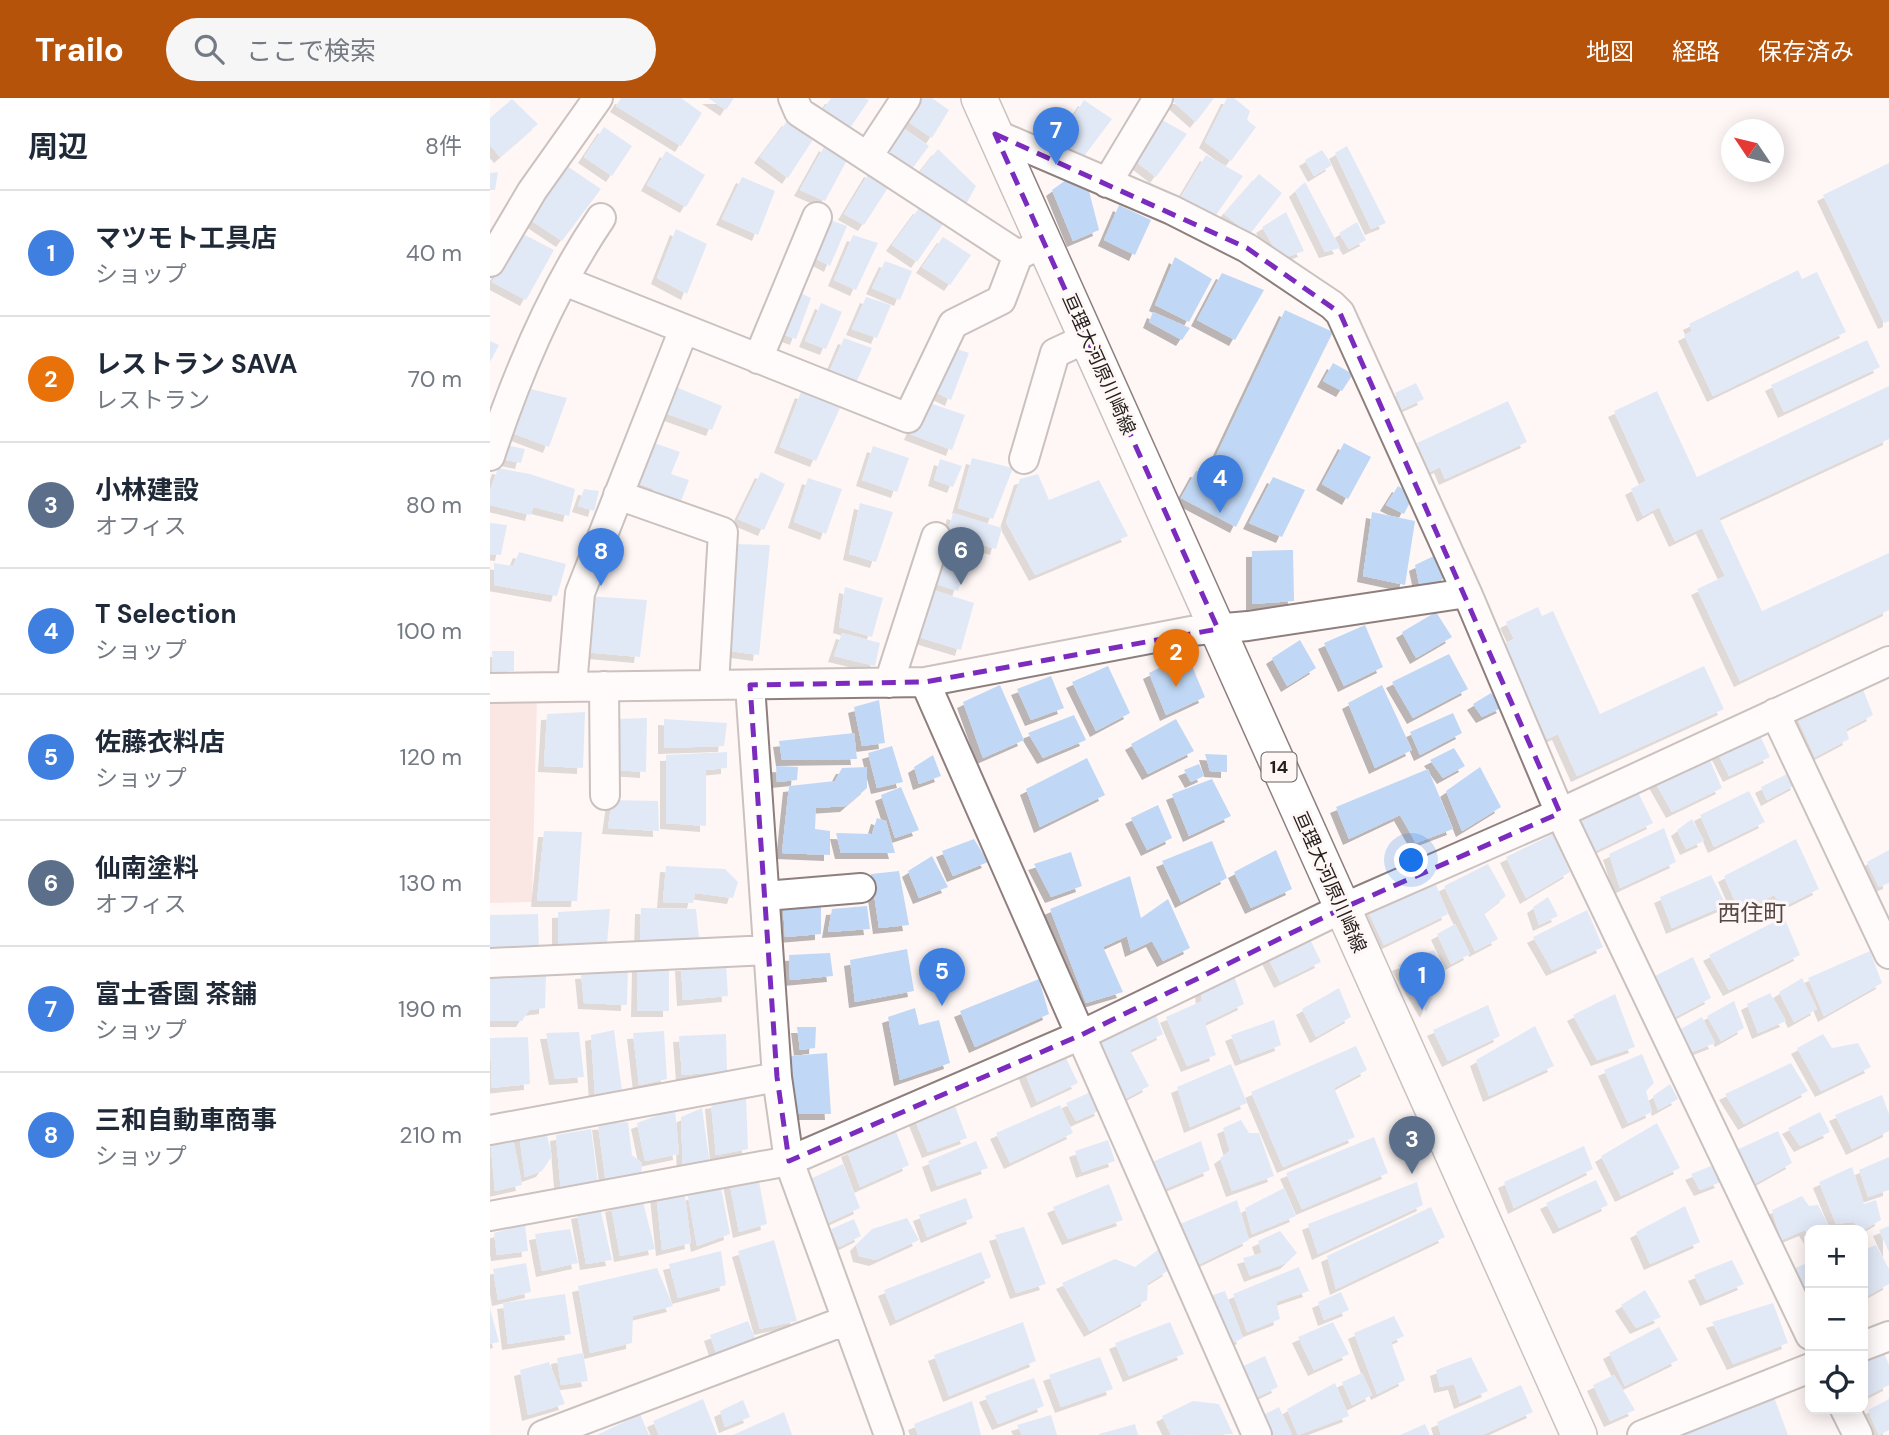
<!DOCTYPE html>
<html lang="ja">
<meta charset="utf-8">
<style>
body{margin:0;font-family:"DM Sans","Noto Sans JP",sans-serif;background:#f6f6f7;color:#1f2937}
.controls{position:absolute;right:21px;bottom:21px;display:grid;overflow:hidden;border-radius:14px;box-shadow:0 4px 18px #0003}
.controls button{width:63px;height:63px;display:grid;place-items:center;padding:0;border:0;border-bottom:2px solid #e0e1e3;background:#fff;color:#1f2937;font:35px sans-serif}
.compass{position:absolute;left:1231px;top:21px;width:63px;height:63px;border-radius:50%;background:#fff;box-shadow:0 4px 18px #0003;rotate:305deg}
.you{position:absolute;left:922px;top:763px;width:24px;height:24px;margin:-18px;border:5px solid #fff;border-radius:50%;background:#1a73e8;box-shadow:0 0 0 10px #1a73e833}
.badge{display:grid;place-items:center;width:46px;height:46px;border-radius:50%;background:#b45309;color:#fff;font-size:23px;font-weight:700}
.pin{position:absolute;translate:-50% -58px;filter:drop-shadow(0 2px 4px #0008)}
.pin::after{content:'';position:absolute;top:37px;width:24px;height:21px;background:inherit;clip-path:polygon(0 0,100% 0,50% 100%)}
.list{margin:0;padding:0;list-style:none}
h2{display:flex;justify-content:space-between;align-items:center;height:91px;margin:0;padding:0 28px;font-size:30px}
h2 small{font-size:23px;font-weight:400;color:#747a83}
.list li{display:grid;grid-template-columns:46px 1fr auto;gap:21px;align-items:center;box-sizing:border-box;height:126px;padding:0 28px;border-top:2px solid #e0e1e3}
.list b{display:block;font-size:26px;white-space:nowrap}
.list p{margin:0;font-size:23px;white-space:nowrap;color:#747a83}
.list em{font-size:23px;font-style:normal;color:#747a83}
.icon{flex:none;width:38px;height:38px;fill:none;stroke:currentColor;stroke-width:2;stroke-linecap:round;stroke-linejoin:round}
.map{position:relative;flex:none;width:1399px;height:1337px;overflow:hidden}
header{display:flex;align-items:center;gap:42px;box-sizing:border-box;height:98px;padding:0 35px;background:#b45309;color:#fff}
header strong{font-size:33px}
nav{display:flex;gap:38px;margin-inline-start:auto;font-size:24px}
.search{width:490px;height:63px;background:#f6f6f7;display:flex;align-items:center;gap:18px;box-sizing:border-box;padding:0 24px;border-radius:38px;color:#747a83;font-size:26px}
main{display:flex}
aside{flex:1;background:#fff}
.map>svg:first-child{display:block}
.green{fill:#f6d3cf}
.building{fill:#c0d8f6;filter:url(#shadow)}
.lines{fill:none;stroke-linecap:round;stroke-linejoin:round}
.minor-casing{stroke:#8e7f7d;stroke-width:32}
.major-casing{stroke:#8e7f7d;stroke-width:38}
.minor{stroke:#fff;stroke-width:28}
.major{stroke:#fff;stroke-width:35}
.marked{fill:none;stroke:#7b2cbf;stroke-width:5;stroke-dasharray:14 9;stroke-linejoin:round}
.labels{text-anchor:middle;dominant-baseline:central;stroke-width:6;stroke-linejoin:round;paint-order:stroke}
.shield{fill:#fef7f6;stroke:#66605f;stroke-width:2}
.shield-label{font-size:18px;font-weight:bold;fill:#251f1e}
.street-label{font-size:19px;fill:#251f1e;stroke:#fef7f6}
.quarter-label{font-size:23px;fill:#554745;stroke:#fef7f6}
</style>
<header>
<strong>Trailo</strong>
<div class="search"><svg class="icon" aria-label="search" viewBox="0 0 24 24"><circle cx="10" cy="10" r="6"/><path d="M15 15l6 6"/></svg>ここで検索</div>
<nav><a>地図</a><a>経路</a><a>保存済み</a></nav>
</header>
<main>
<aside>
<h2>周辺<small>8件</small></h2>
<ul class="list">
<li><span class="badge" style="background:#3f7fe0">1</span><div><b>マツモト工具店</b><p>ショップ</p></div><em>40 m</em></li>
<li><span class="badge" style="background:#e8710a">2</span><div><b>レストラン SAVA</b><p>レストラン</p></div><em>70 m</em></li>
<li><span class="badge" style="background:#5c6f8a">3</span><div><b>小林建設</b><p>オフィス</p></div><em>80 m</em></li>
<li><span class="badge" style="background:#3f7fe0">4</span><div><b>T Selection</b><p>ショップ</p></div><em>100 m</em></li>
<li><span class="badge" style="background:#3f7fe0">5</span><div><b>佐藤衣料店</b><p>ショップ</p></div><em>120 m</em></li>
<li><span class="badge" style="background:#5c6f8a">6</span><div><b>仙南塗料</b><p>オフィス</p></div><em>130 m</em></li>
<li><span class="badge" style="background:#3f7fe0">7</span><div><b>富士香園 茶舗</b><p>ショップ</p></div><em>190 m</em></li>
<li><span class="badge" style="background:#3f7fe0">8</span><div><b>三和自動車商事</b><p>ショップ</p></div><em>210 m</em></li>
</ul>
</aside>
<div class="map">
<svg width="1399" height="1337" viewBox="0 0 1399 1337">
<defs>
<filter id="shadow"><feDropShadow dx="-6" dy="6" stdDeviation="0" flood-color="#0004"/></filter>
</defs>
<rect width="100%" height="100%" fill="#fef7f6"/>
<path class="green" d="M47,601L42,804L0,805V603Z"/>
<path class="building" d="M131,0H191L212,15L191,48L126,8Z
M218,0H244L236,12Z
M341,0H375L379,2L358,33L331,15Z
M427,0H442L459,12L442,40L414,21Z
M679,0H724L706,24Z
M737,0H744L760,13L757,22L766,29L741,63L715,44Z
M22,1L48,26L10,59L0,47V20Z
M594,2L622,21L592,61L566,46Z
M669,20L697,36L666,79L644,62Z
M298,22L326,37L298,80L270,59Z
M114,29L142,48L122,78L94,59Z
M414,31L439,48L419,75L394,60Z
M335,47L357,62L335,103L310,92Z
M857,48L896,125L881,131L845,55Z
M448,51L486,88L474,110L427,78Z
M832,52L842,67L824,78L815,62Z
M176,53L215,77L196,109L157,87Z
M716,57L753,78L724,120L691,99Z
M1399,65V223L1394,225L1333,97Z
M77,68L111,91L72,143L39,121Z
M380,73L401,85L374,127L354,116Z
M8,74L5,92H0V75Z
M769,76L792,95L760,136L734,116Z
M252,79L285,93L268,137L232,121Z
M576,82L599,93L609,132L583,143L562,92Z
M815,84L850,150L835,154L805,93Z
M629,107L661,122L645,157L614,142Z
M429,110L453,126L427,164L402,147Z
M796,114L814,153L791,161L772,129Z
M335,120L357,128L340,168L321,158Z
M867,124L876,142L859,151L849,135Z
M186,131L217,146L197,196L167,180Z
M31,135L64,152L36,202L2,184Z
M363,137L388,145L366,192L344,182Z
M453,139L481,157L460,187L432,169Z
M685,159L722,181L699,224L665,207Z
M395,163L422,173L410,202L382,190Z
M1308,172L1312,181L1327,174L1356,234L1223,298L1194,237L1202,233L1199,226Z
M732,175L774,192L745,242L707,222Z
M304,192L321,200L306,241L289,235Z
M376,199L401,207L387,240L362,231Z
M331,205L352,214L336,251L315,243Z
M795,212L843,234L746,429L691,400L706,373L718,375Z
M663,214L700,230L692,242L659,224Z
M354,240L382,250L366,285L339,275Z
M1377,242L1390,269L1294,314L1281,287Z
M0,243L9,247L0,264Z
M459,248L479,255L461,302L441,292Z
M843,265L863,276L852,293L833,283Z
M926,285L934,301L912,311L905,295Z
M181,287L232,308L222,332L172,314Z
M1399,288V341L1229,420L1272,513L1399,455V512L1250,583L1207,491L1235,478L1212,430L1185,443L1169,409L1153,418L1141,391L1156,383L1124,313L1167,293L1207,379Z
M37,290L77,300L59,349L22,335Z
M311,294L350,310L326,363L290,349Z
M434,303L475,317L462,352L420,336Z
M1018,303L1037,344L955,381L950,369L940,374L927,345Z
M159,343L190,354L181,376L199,382L189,409L160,400L164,391L142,383Z
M854,345L881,359L858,401L832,386Z
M15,347L35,351L31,365L12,361Z
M383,348L419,360L407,394L372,382Z
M482,360L523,370L503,421L468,410Z
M450,361L472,368L463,389L444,382Z
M8,370L40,376L85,391L79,418L43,409L41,417L0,407V393Z
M271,374L295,386L274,432L248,421Z
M548,376L559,402L609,382L638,438L545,477L516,424L530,381Z
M783,379L815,392L792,439L759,425Z
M318,380L352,391L336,436L304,424Z
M908,388L923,398L914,416L896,407Z
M94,391L109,393L104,413L88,408Z
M370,405L403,414L386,464L359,456Z
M882,414L925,423L915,487L873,478Z
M463,415L512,430L506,451L457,436Z
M0,425L17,427L11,457L0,456Z
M454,438L478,445L471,464L450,457Z
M244,446L280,447L269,557L232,552Z
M803,452L804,503L762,506V453Z
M29,454L76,466L67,498L4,487V465L23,468Z
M948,456L958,479L930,490L925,467Z
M451,465L475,471L468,493L446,486Z
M355,489L393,500L382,539L349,529Z
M440,491L484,505L471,552L425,538Z
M98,498L157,502L150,559L93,554Z
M1048,509L1052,518L1063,513L1110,616L1214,568L1234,611L1087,678L1068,636L1057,641L1014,546L1024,541L1016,524Z
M946,514L962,539L926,560L912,534Z
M875,527L893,569L854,588L834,545Z
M352,535L390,545L385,568L344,558Z
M810,542L826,570L797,588L782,560Z
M2,553H24V573L3,574Z
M697,556L715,599L676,617L659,575Z
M959,556L978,591L923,620L902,584Z
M618,568L640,615L606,633L582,584Z
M561,578L574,610L541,622L527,591Z
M1371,586L1383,617L1356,631L1359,641L1325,659L1306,617Z
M510,587L534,642L493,660L473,604Z
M892,587L922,652L885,670L858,605Z
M1001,595L1013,609L992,619L983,606Z
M389,602L395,645L372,648L364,609Z
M95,614L93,670L54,668L57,616Z
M963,615L972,635L930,657L920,634Z
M584,617L596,642L553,660L538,635Z
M157,620L156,674L125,672L124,621Z
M174,621L237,625L234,648L174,650Z
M686,621L704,653L658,676L641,646Z
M1267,631L1280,659L1239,678L1226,652Z
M364,635L367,661L292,662L289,643Z
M402,648L413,684L387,690L378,655Z
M964,650L975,668L953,680L940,662Z
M237,654V670L216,672V728L176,725V657Z
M715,656L737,657V674L720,673Z
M443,657L451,678L429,686L424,669Z
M1218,658L1232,690L1182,714L1165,684Z
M597,660L615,697L550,729L536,691Z
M709,666L714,678L701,684L694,672Z
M286,668L308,669L307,682L287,684Z
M377,669V690L356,708L326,710L325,731L340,733V757L292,755L299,688L345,683L352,670Z
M990,669L1011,709L972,733L956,693Z
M938,671L963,731L926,745L910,717L859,741L846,709Z
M1301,674L1307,686L1277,702L1271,689Z
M722,681L741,718L699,738L682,696Z
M411,689L429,732L405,740L391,697Z
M1147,692L1163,725L1101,755L1085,723Z
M1259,693L1275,724L1224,749L1210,717Z
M122,702L168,703L169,733L118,730Z
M668,707L682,740L657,752L641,720Z
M387,720L396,723L405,755H351L346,735L382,736Z
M1202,721L1214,743L1196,751L1187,732Z
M1174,730L1186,764L1130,790L1119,756Z
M54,733L92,734L87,803H47Z
M1063,736L1080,774L1036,800L1016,759Z
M484,741L498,764L463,778L452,753Z
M1306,741L1329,791L1293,809L1284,797L1250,815L1234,778Z
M722,743L737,780L691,804L672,763Z
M786,752L802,791L761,810L744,774Z
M1399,752V785L1389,789L1377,764Z
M581,754L592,788L561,799L544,766Z
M442,758L458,789L429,800L418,773Z
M998,766L1016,798L994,815L1008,841L985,853L954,788Z
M176,768L235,771L248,784L243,800L205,795L203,805L173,804Z
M409,773L419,827L389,830L381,776Z
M1221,777L1236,807L1182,830L1170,799Z
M640,778L651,820L678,801L700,850L673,863L662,843L641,853L637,838L613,849L633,894L596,905L560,811Z
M946,787L958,816L894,847L878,813Z
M1058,799L1068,818L1049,827L1043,809Z
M331,802V836L295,839L293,807Z
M377,808L380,831L338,834L342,811Z
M151,810L206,811L209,840L150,844Z
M120,811L117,846L68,849V814Z
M1097,812L1113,849L1062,872L1043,839Z
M48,816L49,850L0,851V817Z
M1294,819L1310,857L1239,892L1219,857Z
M965,826L980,856L961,866L947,836Z
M820,841L831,864L790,884L778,860Z
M417,851L424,893L365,904L360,862Z
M944,852L955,870L936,914L908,867Z
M1380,853L1392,885L1334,918L1318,880Z
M340,855L343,878L300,882L299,857Z
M1203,859L1221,900L1183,920L1165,878Z
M179,865V913H147L148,867Z
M236,866L238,898L193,902L191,867Z
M138,872L137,907L94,905L91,875Z
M0,875L56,878L55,910L39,912L32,923H0Z
M743,875L754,906L715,925L726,957L697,968L676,919L712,903L711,890Z
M1312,880L1327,911L1304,924L1289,894Z
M549,881L559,916L485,949L470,913Z
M849,890L861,919L826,939L812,911Z
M1280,895L1296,923L1268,935L1257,906Z
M1125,896L1145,949L1107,962L1083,917Z
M1244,903L1254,930L1231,943L1217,918Z
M998,907L1010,938L958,963L943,932Z
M425,910L429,927L449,922L460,965L410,982L398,919Z
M664,912L673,936L640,952L659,988L633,1002L608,942Z
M1212,919L1225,945L1194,957L1184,935Z
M784,922L791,947L751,962L741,937Z
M1045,928L1064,968L999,998L986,962Z
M307,929H326L325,950L310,952Z
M124,932L132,993L105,997L101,937Z
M174,933L177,981L149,987L143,935Z
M89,934L94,979L65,981L56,935Z
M236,936L237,973L192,977L189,938Z
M1333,936L1342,950L1368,945L1381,969L1331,993L1307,950Z
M38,939L40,986L2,990L0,940Z
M866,948L877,972L844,990L865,1039L793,1069L761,994Z
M337,955L341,1016H303L299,958Z
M574,956L588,985L547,1004L534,973Z
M1152,956L1164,985L1156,993L1162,1014L1138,1025L1114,972Z
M1301,965L1318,993L1254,1026L1235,996Z
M741,966L757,1005L700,1029L687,989Z
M1180,986L1188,1001L1168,1012L1163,998Z
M603,993L611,1012L586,1023L576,1005Z
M1392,997L1399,1016V1033L1362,1051L1345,1017Z
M256,1000L258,1051L226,1057L221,1005Z
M462,1000L477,1040L438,1054L423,1017Z
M570,1007L583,1035L520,1065L506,1035Z
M212,1010L220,1067L193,1073L191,1019Z
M185,1011L189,1056L155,1063L147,1025Z
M1330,1014L1340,1034L1310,1048L1298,1030Z
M751,1022L759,1035H769L784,1078L742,1093L730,1060L740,1053L733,1030Z
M138,1024L142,1057L152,1065L151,1079L116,1086L108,1026Z
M1167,1025L1190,1070L1131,1098L1111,1058Z
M55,1029L62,1058L52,1073L35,1079L29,1036Z
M101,1031L108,1085L71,1095L66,1037Z
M405,1031L419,1067L370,1089L357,1053Z
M1288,1033L1302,1065L1257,1090L1242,1054Z
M22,1035L32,1087L5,1093L0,1039Z
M884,1039L898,1075L812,1111L796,1075Z
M618,1042L625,1063L592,1074L585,1053Z
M486,1043L498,1070L447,1088L438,1063Z
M711,1043L720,1072L672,1092L662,1064Z
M1094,1048L1103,1071L1024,1110L1014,1084Z
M1399,1059V1092L1378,1099L1369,1072Z
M353,1066L370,1110L335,1126L320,1081Z
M1221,1068L1231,1084L1210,1092L1201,1076Z
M1362,1069L1374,1106L1386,1102L1391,1122L1373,1132L1363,1124L1346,1126L1329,1084Z
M268,1078L277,1126L249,1134L239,1082Z
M1106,1082L1118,1107L1069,1130L1056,1105Z
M927,1084L933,1107L828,1156L818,1126Z
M230,1085L240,1136L207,1148L198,1098Z
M619,1086L633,1122L578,1141L563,1109Z
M794,1090L806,1118L762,1136L755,1110Z
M194,1091L201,1145L172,1152L166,1095Z
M1312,1098L1319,1108L1328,1107L1341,1132H1320V1140L1315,1132L1291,1142L1282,1112Z
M152,1100L165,1151L130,1158L121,1108Z
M476,1100L483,1120L437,1139L429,1117Z
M747,1102L759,1142L701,1170L683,1129Z
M1195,1108L1210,1144L1160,1166L1146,1134Z
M941,1109L955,1139L846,1191L837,1158Z
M110,1110L122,1162L96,1166L87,1115Z
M417,1120L429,1142L385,1162L369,1158L366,1147L382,1131Z
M364,1121L371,1138L349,1149L341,1131Z
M35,1126L38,1153L7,1157L4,1135Z
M1399,1128V1154L1389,1132Z
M534,1129L556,1186L526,1195L505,1137Z
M80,1131L88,1165L52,1173L45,1136Z
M790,1133L807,1155L796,1165L760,1178L753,1160L772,1155L768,1143Z
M284,1142L307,1223L270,1231L248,1153Z
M1386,1147L1399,1171V1186L1377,1198L1373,1188V1152Z
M669,1151L679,1172L658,1185L657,1202L600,1233L572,1185L625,1161L645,1169Z
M231,1153L236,1187L188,1200L179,1166Z
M491,1154L501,1179L406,1222L394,1192Z
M1242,1162L1254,1186L1216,1202L1204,1177Z
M1320,1164V1202L1317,1204L1305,1170Z
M36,1165L41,1194L8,1202L3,1171Z
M809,1169L819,1193L786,1204L790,1221L757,1234L743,1196Z
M167,1170L183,1208L143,1218L142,1245L100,1255L88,1188Z
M1155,1192L1171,1219L1146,1230L1131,1207Z
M735,1193L753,1240L736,1248L720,1198Z
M851,1194L859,1212L834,1222L828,1204Z
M75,1196L81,1236L18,1246L13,1205Z
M1283,1205L1298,1245L1243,1266L1222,1224Z
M0,1210L9,1244L0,1246Z
M904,1218L914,1238L901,1244L915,1282L887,1296L864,1235Z
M258,1223L265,1240L226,1255L220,1237Z
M533,1224L546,1263L459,1298L444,1257Z
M680,1224L694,1256L639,1278L625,1245Z
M843,1224L859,1256L824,1272L808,1239Z
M1169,1229L1188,1262L1135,1288L1119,1255Z
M1391,1248L1399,1267V1287L1373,1300V1258Z
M93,1255L98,1283L71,1287L67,1260Z
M775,1258L788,1289L765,1300L751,1269Z
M610,1259L623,1291L571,1309L559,1277Z
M981,1259L998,1293L970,1305L964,1286L950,1289L946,1272Z
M59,1264L75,1306L38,1317L30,1272Z
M872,1275L882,1297L862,1307L852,1284Z
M1124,1277L1145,1312L1120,1323L1103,1287Z
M544,1280L554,1308L508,1326L495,1298Z
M845,1285L859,1318L808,1337L797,1311Z
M1031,1287L1043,1314L992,1337H951L947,1324Z
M1284,1299L1298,1337H1180Z
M213,1301L227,1337H169L163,1323Z
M1399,1301V1332L1389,1337L1378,1312Z
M253,1302L260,1319L235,1329L230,1313Z
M482,1303L491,1337H428L424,1326Z
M703,1303L729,1306L743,1336L681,1337L672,1318Z
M789,1309L802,1337H779L771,1318Z
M294,1314L302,1337H243Z
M150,1316L159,1337H107Z
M561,1317L567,1337H532L527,1327Z
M645,1326L648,1337H609V1336Z
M935,1326L940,1337H910Z"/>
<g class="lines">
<g class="minor-casing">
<path id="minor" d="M303,0L309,14L528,157L544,150
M505,36L682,112L757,150L842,207L850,215L977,495
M378,58L416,0
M617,85L668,0
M0,164L42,93L108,0
M74,183L418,320L463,226L511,202L528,157
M268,261L327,119
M0,358C27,276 63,191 111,120
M534,361L565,255L597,240
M128,397L233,434L224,587
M435,584L767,1337
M399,585L446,439
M260,587L287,979L299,1063L399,1337
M82,588L90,495L194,231
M114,588L115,697
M0,590L435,584L701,533L758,528L977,495L1070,715L1320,1237
M1285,615L1399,856
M275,798L371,790
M0,865L278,852
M0,1032L287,979
M0,1118L299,1063L591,937L851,811L1070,715L1399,563
M1373,1248L1399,1238
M1355,1311L1368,1337
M53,1337L357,1222
M1152,1337L1320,1270"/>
</g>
<g class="major-casing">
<path id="major" d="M489,0L1089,1337"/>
</g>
<use href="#minor" class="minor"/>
<use href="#major" class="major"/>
</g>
<path d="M0 0H1399V1337H0ZM505,36L757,150L850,215L1070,715L851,811L591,937L299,1063L287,979L260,587L435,584L728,531Z" fill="#fef7f6" fill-opacity=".55" fill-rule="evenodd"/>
<path class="marked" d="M505,36L757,150L850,215L1070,715L851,811L591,937L299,1063L287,979L260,587L435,584L728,531Z"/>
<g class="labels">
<rect class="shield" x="771.5" y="654.5" width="35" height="29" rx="5"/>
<g class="shield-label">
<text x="789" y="669">14</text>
</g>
<g class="street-label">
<text transform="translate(609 266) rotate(66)">亘理大河原川崎線</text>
<text transform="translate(840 784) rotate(66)">亘理大河原川崎線</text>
</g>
<g class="quarter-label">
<text x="1262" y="815">西住町</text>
</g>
</g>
</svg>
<div class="controls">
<button>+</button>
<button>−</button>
<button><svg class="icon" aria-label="locate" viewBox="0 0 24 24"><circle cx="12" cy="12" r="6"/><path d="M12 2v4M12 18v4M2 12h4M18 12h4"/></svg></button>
</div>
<svg class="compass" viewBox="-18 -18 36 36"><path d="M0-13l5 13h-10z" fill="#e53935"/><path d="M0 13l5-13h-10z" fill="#747a83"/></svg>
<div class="you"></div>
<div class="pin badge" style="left:932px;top:912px;background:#3f7fe0">1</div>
<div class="pin badge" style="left:686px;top:589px;background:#e8710a">2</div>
<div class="pin badge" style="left:922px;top:1076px;background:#5c6f8a">3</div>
<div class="pin badge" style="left:730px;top:415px;background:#3f7fe0">4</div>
<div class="pin badge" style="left:452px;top:908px;background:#3f7fe0">5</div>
<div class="pin badge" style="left:471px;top:487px;background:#5c6f8a">6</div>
<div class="pin badge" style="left:566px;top:67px;background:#3f7fe0">7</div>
<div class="pin badge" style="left:111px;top:488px;background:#3f7fe0">8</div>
</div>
</main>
